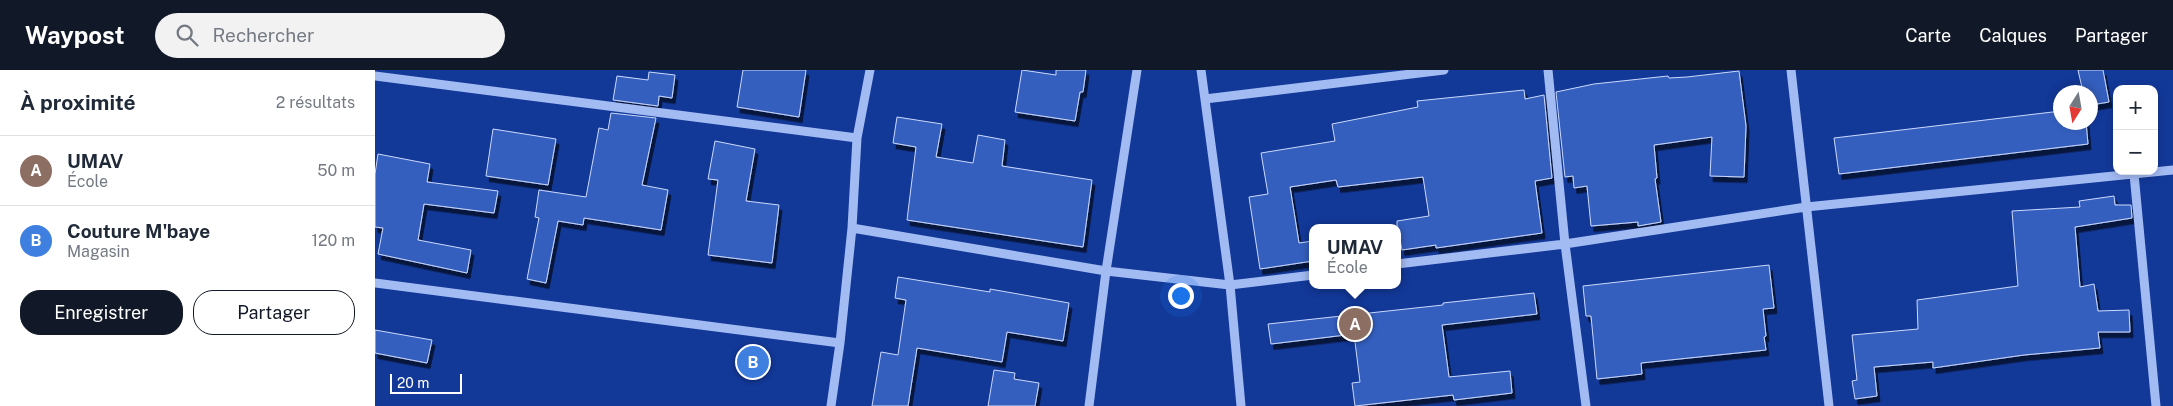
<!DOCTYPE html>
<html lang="fr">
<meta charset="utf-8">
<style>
body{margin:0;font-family:"Public Sans",sans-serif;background:#f2f2f3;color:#1f2937}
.controls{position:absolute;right:15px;top:15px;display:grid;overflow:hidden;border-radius:10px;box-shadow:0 2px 8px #0003}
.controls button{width:45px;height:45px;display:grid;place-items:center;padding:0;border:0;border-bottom:1px solid #e0e1e3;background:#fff;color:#1f2937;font:25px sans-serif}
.compass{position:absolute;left:1678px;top:15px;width:45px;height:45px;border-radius:50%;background:#fff;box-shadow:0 2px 8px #0003;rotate:191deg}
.scale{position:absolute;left:15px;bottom:12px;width:72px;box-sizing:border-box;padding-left:5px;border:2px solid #fff;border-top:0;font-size:14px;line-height:18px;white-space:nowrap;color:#fff;-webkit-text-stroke:4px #123898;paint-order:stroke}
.you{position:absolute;left:805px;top:225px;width:18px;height:18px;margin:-12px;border:4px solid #fff;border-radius:50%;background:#1a73e8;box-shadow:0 0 0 8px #1a73e833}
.badge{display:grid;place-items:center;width:32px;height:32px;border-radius:50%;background:#111827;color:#fff;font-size:16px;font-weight:700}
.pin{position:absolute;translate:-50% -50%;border:2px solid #fff;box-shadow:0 1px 5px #0006}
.popup{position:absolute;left:934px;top:154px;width:92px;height:65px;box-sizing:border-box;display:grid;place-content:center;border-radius:10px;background:#fff;filter:drop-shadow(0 1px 4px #0005);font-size:16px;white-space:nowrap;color:#747a83}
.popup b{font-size:19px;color:#1f2937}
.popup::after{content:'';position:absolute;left:50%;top:100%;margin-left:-10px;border:10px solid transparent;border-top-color:#fff}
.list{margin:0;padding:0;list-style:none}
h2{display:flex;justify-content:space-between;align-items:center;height:65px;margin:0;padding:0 20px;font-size:21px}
h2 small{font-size:16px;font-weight:400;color:#747a83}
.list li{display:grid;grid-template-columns:32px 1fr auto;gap:15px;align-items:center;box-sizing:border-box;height:70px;padding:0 20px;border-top:1px solid #e0e1e3}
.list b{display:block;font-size:19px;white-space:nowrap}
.list p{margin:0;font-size:16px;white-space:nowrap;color:#747a83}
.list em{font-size:16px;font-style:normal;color:#747a83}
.actions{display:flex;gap:10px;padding:15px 20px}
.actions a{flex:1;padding:11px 0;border:1px solid #111827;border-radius:20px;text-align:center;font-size:18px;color:#111827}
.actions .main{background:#111827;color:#fff}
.icon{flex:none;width:28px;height:28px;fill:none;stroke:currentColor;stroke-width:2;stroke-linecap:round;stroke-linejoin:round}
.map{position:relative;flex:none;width:1798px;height:336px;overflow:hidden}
header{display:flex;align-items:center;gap:30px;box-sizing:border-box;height:70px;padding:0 25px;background:#111827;color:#fff}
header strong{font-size:24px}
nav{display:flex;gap:28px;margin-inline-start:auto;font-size:18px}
.search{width:350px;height:45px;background:#f2f2f3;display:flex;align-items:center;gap:12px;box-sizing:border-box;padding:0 18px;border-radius:28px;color:#747a83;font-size:19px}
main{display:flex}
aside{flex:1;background:#fff}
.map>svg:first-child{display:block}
.building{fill:#365ebe;stroke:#cbdafd;filter:url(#shadow)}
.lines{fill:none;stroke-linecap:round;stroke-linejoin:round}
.minor{stroke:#a3bbf3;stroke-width:9}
</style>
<header>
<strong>Waypost</strong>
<div class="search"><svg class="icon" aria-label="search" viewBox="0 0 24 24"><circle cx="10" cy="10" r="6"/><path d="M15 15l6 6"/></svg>Rechercher</div>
<nav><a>Carte</a><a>Calques</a><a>Partager</a></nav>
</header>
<main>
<aside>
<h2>À proximité<small>2 résultats</small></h2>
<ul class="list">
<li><span class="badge" style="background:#8d6e63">A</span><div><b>UMAV</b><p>École</p></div><em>50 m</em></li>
<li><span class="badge" style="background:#3f7fe0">B</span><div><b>Couture M'baye</b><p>Magasin</p></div><em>120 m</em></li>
</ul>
<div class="actions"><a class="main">Enregistrer</a><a>Partager</a></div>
</aside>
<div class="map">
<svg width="1798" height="336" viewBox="0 0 1798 336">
<defs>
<filter id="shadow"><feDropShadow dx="3" dy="5.5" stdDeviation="0" flood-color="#0009"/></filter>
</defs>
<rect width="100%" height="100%" fill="#123898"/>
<path class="building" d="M368,0H431L424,47L362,37Z
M647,0L681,5V0H711L708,22H705L700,51L640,42Z
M1703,0H1728L1734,32L1716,35V22H1708Z
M1364,1L1371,56L1369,107L1335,106L1337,67L1279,75L1282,108L1280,109L1286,152L1263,156V152L1216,156L1212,116L1199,118L1198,106L1190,107L1181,22L1219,14L1293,6L1294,8L1312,7Z
M274,2L300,5L297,28L284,26L283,36L238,30L242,6L273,10Z
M1149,20L1150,29L1169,25L1177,108L1160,111L1167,163L1061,178V175L1027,180L1025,170L1022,171V151L1054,146L1048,107L963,117L961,110L915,117L924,173L938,171V191L885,199L874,127L893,124L886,83L960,71L957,54L1043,37L1042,31Z
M1686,41V52H1711L1713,74L1464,104L1459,68Z
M236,43L281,48L267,115L293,120L286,160L209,148L208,155L183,151L171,213L152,209L164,148L160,147L164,120L211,127L224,58L233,60Z
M522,47L567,54L561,87L598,93L603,65L630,70L627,96L717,110L708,177L532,150L541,77L518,73Z
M118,59L181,69L173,115L111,106Z
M340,71L380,79L371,131L404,135L397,193L333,185L343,110L333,109Z
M3,84L55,94L52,112L123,121L119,143L49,134L43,170L96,180L92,203L3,184L8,158L0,157V104Z
M1739,126L1740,135H1756L1757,148L1700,157L1705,217L1719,214L1723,241L1754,240L1755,262H1723L1725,278L1649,285L1558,298V292L1499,297L1502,326L1480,329L1477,311L1482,310L1477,265L1543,259L1542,230L1643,216L1637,141L1705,137L1704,131Z
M1394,195L1399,238L1388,239L1391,266L1389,267L1391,280L1266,293L1267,304L1222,309L1216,246H1211L1208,216Z
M523,207L615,222V219L694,233L688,271L632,262L627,292L542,278L533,336H497L506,282L523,285L531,230L520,228Z
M1159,223L1162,244L1067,255L1074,307L1135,301L1137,323L1079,330L1078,325L980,336L977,313L985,312L979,264L896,274L893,254L1068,235V233Z
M0,260L57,270L52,293L0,283Z
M619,300L640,303L639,309L664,313L660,336H613Z"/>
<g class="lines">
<path class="minor" d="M826,0L855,215L866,336
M1173,0L1190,174L1211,336
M1416,0L1454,336
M0,6L482,68
M830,29L1069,0
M1759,104L1781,336
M477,158L731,201L855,215L938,205
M1022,194L1190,174L1431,137L1798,100
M0,213L465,273
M456,336L465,273L477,158L482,68L495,0
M714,336L731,201L762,0"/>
</g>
</svg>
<div class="controls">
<button>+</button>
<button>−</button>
</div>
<svg class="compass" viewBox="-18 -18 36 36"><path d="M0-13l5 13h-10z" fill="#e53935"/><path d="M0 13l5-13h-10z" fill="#747a83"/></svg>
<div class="scale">20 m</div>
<div class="you"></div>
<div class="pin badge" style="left:980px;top:254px;background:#8d6e63">A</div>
<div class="popup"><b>UMAV</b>École</div>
<div class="pin badge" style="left:378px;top:292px;background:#3f7fe0">B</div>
</div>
</main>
